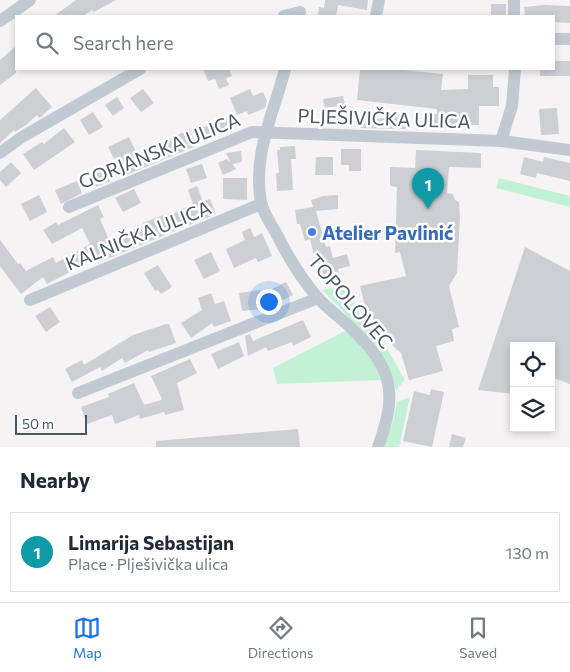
<!DOCTYPE html>
<meta charset="utf-8">
<style>
body{margin:0;font-family:Commissioner,sans-serif;background:#f6f6f7;color:#1f2937}
.controls{position:absolute;right:15px;bottom:15px;display:grid;overflow:hidden;border-radius:0px;box-shadow:0 2px 8px #0003}
.controls button{width:45px;height:45px;display:grid;place-items:center;padding:0;border:0;border-bottom:1px solid #e0e1e3;background:#fff;color:#1f2937;font:25px sans-serif}
.scale{position:absolute;left:15px;bottom:12px;width:72px;box-sizing:border-box;padding-left:5px;border:2px solid #4a5661;border-top:0;font-size:14px;line-height:18px;white-space:nowrap;color:#4a5661;-webkit-text-stroke:4px #fff;paint-order:stroke}
.you{position:absolute;left:268px;top:301px;width:18px;height:18px;margin:-12px;border:4px solid #fff;border-radius:50%;background:#1a73e8;box-shadow:0 0 0 8px #1a73e833}
.badge{display:grid;place-items:center;width:32px;height:32px;border-radius:50%;background:#1a73e8;color:#fff;font-size:16px;font-weight:700}
.pin{position:absolute;translate:-50% -41px;filter:drop-shadow(0 1px 2px #0008)}
.pin::after{content:'';position:absolute;top:26px;width:18px;height:15px;background:inherit;clip-path:polygon(0 0,100% 0,50% 100%)}
.list{margin:0;padding:0;list-style:none}
h2{display:flex;justify-content:space-between;align-items:center;height:65px;margin:0;padding:0 20px;font-size:21px}
h2 small{font-size:16px;font-weight:400;color:#747a83}
.list li{display:grid;grid-template-columns:32px 1fr auto;gap:15px;align-items:center;box-sizing:border-box;height:80px;margin:0 10px 10px;padding:0 10px;border:1px solid #e0e1e3;border-radius:0px}
.list b{display:block;font-size:19px;white-space:nowrap}
.list p{margin:0;font-size:16px;white-space:nowrap;color:#747a83}
.list em{font-size:16px;font-style:normal;color:#747a83}
.icon{flex:none;width:28px;height:28px;fill:none;stroke:currentColor;stroke-width:2;stroke-linecap:round;stroke-linejoin:round}
.map{position:relative;flex:none;width:570px;height:447px;overflow:hidden}
.search{position:absolute;background:#fff;box-shadow:0 2px 8px #0003;left:15px;right:15px;top:15px;height:55px;display:flex;align-items:center;gap:12px;box-sizing:border-box;padding:0 18px;border-radius:0px;color:#747a83;font-size:19px}
.sheet{height:155px;background:#fff}
nav{display:flex;justify-content:space-around;align-items:center;box-sizing:border-box;height:70px;border-top:1px solid #e0e1e3;background:#fff;font-size:14px;color:#747a83}
nav a{display:grid;justify-items:center;gap:2px}
nav .on{color:#1a73e8}
.map>svg:first-child{display:block}
.green{fill:#c3f1d5}
.building{fill:#cdcfd5}
.lines{fill:none;stroke-linecap:round;stroke-linejoin:round}
.minor{stroke:#c1cad2;stroke-width:12}
.shop-dot{fill:#3f7fe0;stroke:#fff;stroke-width:2}
.labels{text-anchor:middle;dominant-baseline:central;stroke-width:5;stroke-linejoin:round;paint-order:stroke}
.street-label{font-size:19px;fill:#4a5661;stroke:#fff}
.shop-label{font-size:19px;font-weight:bold;fill:#366cbe;stroke:#fff;text-anchor:start}
</style>
<div class="map">
<svg width="570" height="447" viewBox="0 0 570 447">
<rect width="100%" height="100%" fill="#f5f3f3"/>
<path class="green" d="M499,178L570,196V207L496,188Z
M347,285L358,312L378,333L405,380L396,390C386,353 349,317 322,290Z
M347,330L376,365L381,380L277,384L273,368Z
M410,397L399,447H384L393,422L397,402Z"/>
<path class="building" d="M76,0H116L94,12L92,10L83,16H54Z
M325,0H368L367,10L338,5L336,16H318L319,7L324,8Z
M491,4H506V16H491Z
M544,5L570,6V23L554,22V16H525L524,7Z
M16,46V73L0,85V60Z
M554,61H570V76H540V69H554Z
M203,69H229L232,76L226,78L229,85L219,89L215,79L208,81Z
M360,69H394L443,74L441,90L468,89V75H493V87H499V106H479V125L429,124V115L437,114V109L357,100Z
M36,88L52,107L42,116L39,118L37,115L26,125L15,132L14,130L0,143V120Z
M143,89L154,103L141,112L130,98Z
M250,89L253,96L263,92L267,101L265,108L248,115L247,111L237,115L230,98Z
M343,96L345,105L325,108L323,99Z
M117,97L124,108L113,116L105,105Z
M557,108L559,134L541,135L539,109Z
M93,112L103,127L89,135L80,120Z
M375,114L376,119L405,116L406,129L361,128L359,117Z
M227,117L232,128L207,140L202,128Z
M64,128L75,142L34,170L23,154L42,142L44,144Z
M190,129L196,146L126,175L118,157L114,159L108,147L129,137L137,154Z
M295,146L296,159H291L293,190L277,191L276,173H279L277,150H280V147Z
M341,149H361V171H349V165H341Z
M416,150L481,153V168L449,167L447,193L453,194L455,200L459,202L460,216L457,273L449,286L459,327L452,329L454,341L436,346L443,371L409,380L401,353L389,342L365,306L360,286L406,276L400,252L395,253L397,187L390,186V167L415,168Z
M241,151L242,162L232,164L236,169L223,175L218,163L227,159L231,163L226,153Z
M316,157H333V175H315Z
M524,157L543,162L544,157L570,163V181L537,173L536,178L520,174Z
M11,162L21,173L6,187L0,180V172Z
M202,164L207,178L191,183L186,169Z
M105,168L110,181L96,187L91,173Z
M223,178H247V200L223,199Z
M77,181L82,193L61,204L55,190Z
M197,186L203,202L210,199L216,214L107,259L101,261L100,256L47,284L43,277L21,294L0,266V240L18,264L20,263L26,271L53,257L56,263L90,244L82,228L52,244L43,230L56,222L58,225L98,205L104,217L100,219L109,240L143,225V223L163,215L164,218L193,204L188,190Z
M134,189L141,203L123,212L115,198Z
M39,195L47,212L30,221L21,204Z
M338,195V209L316,211L326,247L330,246L333,258L347,254L350,266L338,269L341,281L326,286L320,262L316,263L310,239L305,241L300,224H297L295,210L313,207L311,200L323,196Z
M250,228L254,237L262,233L272,256L258,262L256,258L234,268L226,249L245,240L242,232Z
M525,247L570,271V384L551,377V346H514V394L478,390Z
M211,252L220,271L204,279L194,260Z
M158,265L172,287L161,294L158,290L155,291L144,273Z
M286,282L293,295L277,303L270,290Z
M260,290L262,309L242,311L239,293Z
M211,293L215,304L224,301L231,321L214,327L212,323L191,338L181,323L202,310L198,298Z
M50,307L60,322L46,332L35,316Z
M303,320L311,337L293,346L292,342L268,351L266,347L248,356L245,336L250,334L253,341Z
M166,324H169L176,343L149,352L148,350L125,363L122,358L102,371L100,367L72,382L65,369L82,360L84,365L133,335Z
M239,342L244,356L218,369L211,354Z
M190,359L197,373L177,383L184,410L165,415L164,412L140,419L139,415L115,424L112,415L87,424L81,407L109,397L108,394L134,383L144,405L161,400L162,399L151,376Z
M431,389L444,392L432,447L403,441L414,391L430,395Z
M298,429L300,447H156V441Z
M452,434L466,438L463,447H449Z"/>
<g class="lines">
<path class="minor" d="M514,0V16
M284,16L300,12
M376,16L379,0
M0,21L30,0
M554,39H570
M285,69C274,113 252,155 261,202C263,213 271,224 276,233C287,255 301,278 317,297C326,307 338,316 348,325C392,367 399,390 378,447
M501,141L512,106L515,69
M0,153L22,137L140,69
M69,207L252,132L501,141L570,150
M30,300L261,204
M78,393L318,298"/>
</g>
<circle class="shop-dot" cx="312" cy="232" r="5"/>
<g class="labels">
<g class="street-label">
<text transform="translate(384 118) rotate(2)">PLJEŠIVIČKA ULICA</text>
<text transform="translate(159 150) rotate(-22)">GORJANSKA ULICA</text>
<text transform="translate(138 235) rotate(-22)">KALNIČKA ULICA</text>
<text transform="translate(351 301) rotate(49)">TOPOLOVEC</text>
</g>
<g class="shop-label">
<text x="322" y="232">Atelier Pavlinić</text>
</g>
</g>
</svg>
<div class="controls">
<button><svg class="icon" aria-label="locate" viewBox="0 0 24 24"><circle cx="12" cy="12" r="6"/><path d="M12 2v4M12 18v4M2 12h4M18 12h4"/></svg></button>
<button><svg class="icon" aria-label="layers" viewBox="0 0 24 24"><path d="M12 4l9 5-9 5-9-5zM3 14l9 5 9-5"/></svg></button>
</div>
<div class="scale">50 m</div>
<div class="you"></div>
<div class="pin badge" style="left:428px;top:209px;background:#0f9aa8">1</div>
<div class="search"><svg class="icon" aria-label="search" viewBox="0 0 24 24"><circle cx="10" cy="10" r="6"/><path d="M15 15l6 6"/></svg>Search here</div>
</div>
<section class="sheet">
<h2>Nearby<small></small></h2>
<ul class="list">
<li><span class="badge" style="background:#0f9aa8">1</span><div><b>Limarija Sebastijan</b><p>Place · Plješivička ulica</p></div><em>130 m</em></li>
</ul>
</section>
<nav>
<a class="on"><svg class="icon" aria-label="map" viewBox="0 0 24 24"><path d="M3 6l6-2 6 2 6-2v14l-6 2-6-2-6 2zM9 4v14M15 6v14"/></svg>Map</a>
<a><svg class="icon" aria-label="directions" viewBox="0 0 24 24"><path d="M12 3l9 9-9 9-9-9zM9 14v-3h6M13 9l2 2-2 2"/></svg>Directions</a>
<a><svg class="icon" aria-label="saved" viewBox="0 0 24 24"><path d="M7 4h10v16l-5-4-5 4z"/></svg>Saved</a>
</nav>
